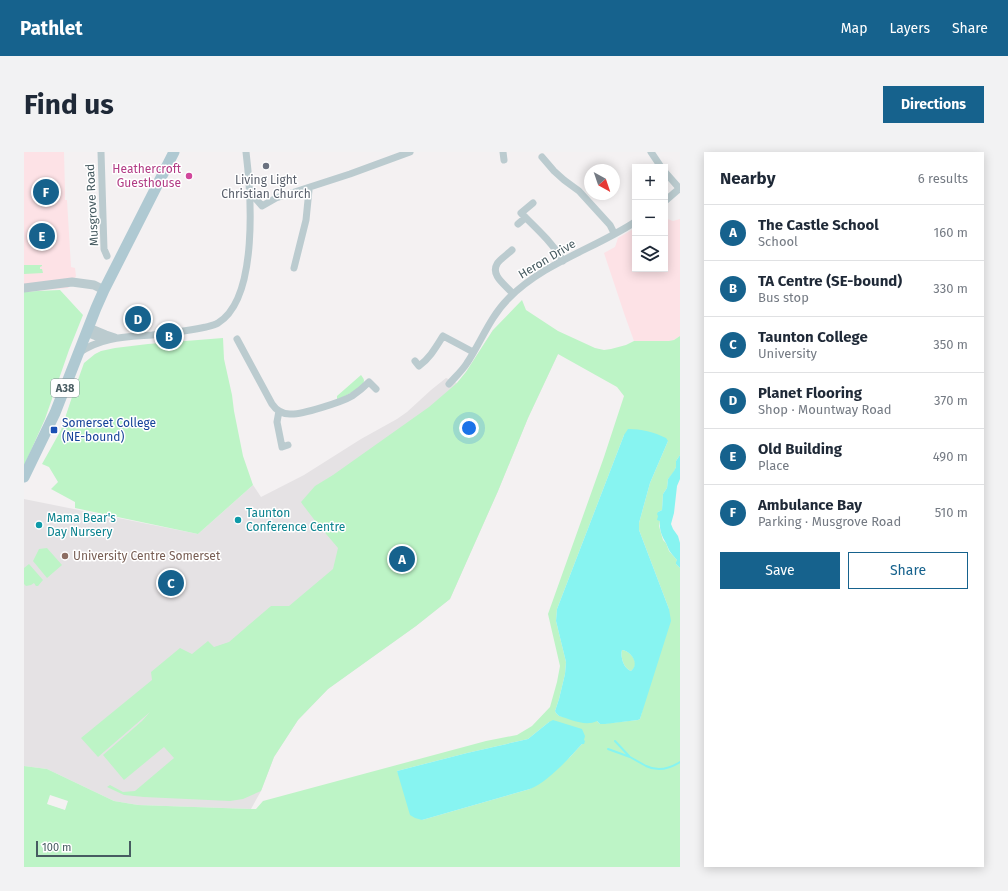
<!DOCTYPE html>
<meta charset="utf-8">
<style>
body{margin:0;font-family:"Fira Sans",sans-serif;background:#f2f2f3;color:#1f2937}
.controls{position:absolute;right:12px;top:12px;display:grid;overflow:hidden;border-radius:0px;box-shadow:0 2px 10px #0003}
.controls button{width:36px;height:36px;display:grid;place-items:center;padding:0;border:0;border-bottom:1px solid #e0e1e3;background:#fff;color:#1f2937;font:20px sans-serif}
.compass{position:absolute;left:560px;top:12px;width:36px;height:36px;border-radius:50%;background:#fff;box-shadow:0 2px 10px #0003;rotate:140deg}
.scale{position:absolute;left:12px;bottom:10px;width:95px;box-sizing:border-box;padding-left:4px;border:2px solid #475b61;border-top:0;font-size:11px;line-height:14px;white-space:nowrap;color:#475b61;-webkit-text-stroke:3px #fff;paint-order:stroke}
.you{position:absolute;left:445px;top:276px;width:14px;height:14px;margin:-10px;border:3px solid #fff;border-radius:50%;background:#1a73e8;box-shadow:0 0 0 6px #1a73e833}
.badge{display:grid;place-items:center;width:26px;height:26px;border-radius:50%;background:#16628d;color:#fff;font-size:13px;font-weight:700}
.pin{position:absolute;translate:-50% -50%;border:2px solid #fff;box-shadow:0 1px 4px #0006}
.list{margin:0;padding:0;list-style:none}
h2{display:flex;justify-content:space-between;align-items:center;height:52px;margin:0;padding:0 16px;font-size:17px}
h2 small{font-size:13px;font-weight:400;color:#747a83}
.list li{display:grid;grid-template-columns:26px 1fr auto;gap:12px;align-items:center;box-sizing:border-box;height:56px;padding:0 16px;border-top:1px solid #e0e1e3}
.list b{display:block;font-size:15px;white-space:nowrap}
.list p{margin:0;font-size:13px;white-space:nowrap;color:#747a83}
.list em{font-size:13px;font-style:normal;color:#747a83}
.actions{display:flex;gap:8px;padding:12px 16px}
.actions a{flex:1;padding:9px 0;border:1px solid #16628d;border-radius:0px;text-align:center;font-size:14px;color:#16628d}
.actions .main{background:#16628d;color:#fff}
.icon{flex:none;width:22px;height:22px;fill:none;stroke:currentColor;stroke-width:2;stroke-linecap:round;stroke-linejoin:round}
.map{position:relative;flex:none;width:656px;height:715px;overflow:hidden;border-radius:0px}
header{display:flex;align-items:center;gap:24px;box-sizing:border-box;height:56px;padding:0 20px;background:#16628d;color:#fff}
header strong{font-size:19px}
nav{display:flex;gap:22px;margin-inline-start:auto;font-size:14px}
.intro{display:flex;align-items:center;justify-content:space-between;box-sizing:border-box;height:96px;padding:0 24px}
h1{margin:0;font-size:28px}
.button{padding:10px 18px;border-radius:0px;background:#16628d;color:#fff;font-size:14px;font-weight:700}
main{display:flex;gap:24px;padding:0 24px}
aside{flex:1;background:#fff;border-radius:0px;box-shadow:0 2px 10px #0003}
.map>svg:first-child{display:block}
.education{fill:#e5e2e4}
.medical{fill:#fde2e6}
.green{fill:#bdf4c6;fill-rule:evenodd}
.water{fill:#87f4f1;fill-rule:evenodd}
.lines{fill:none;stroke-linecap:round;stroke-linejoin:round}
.stream{stroke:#87f4f1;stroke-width:2}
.minor{stroke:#bbcbcf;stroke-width:7}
.tertiary{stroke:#bbcbcf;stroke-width:9}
.primary{stroke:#afc9d2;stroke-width:11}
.worship-dot{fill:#6b7280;stroke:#fff;stroke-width:1.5}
.hotel-dot{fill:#d1479c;stroke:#fff;stroke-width:1.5}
.transit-dot{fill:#1a4fb4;stroke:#fff;stroke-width:1.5}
.culture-dot{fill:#0f9aa8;stroke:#fff;stroke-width:1.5}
.education-dot{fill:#8d6e63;stroke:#fff;stroke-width:1.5}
.labels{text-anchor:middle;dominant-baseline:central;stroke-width:3;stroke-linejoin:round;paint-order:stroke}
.shield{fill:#fff;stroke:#7e8c90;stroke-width:1}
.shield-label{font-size:11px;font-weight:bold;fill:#475b61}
.hotel-label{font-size:12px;fill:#b23c85;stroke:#fff;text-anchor:end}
.worship-label{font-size:12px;fill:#5b616d;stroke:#fff}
.street-label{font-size:12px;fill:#475b61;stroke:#fff}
.transit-label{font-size:12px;fill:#164399;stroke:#fff;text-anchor:start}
.culture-label{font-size:12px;fill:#0d838f;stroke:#fff;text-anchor:start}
.education-label{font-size:12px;fill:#785e54;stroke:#fff;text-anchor:start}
</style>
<header>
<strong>Pathlet</strong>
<nav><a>Map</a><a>Layers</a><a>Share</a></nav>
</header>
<div class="intro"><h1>Find us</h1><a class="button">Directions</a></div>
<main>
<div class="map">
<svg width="656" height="715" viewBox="0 0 656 715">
<rect width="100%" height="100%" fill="#f4f1f2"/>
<path class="education" d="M469,178L534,202L504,266L474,339L426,447L392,474L304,537L274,568L250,605L237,639L227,657L114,653L90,649L23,617L0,614V347L174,382L229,333L237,345L280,323L337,287L373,267L383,260L407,238L422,226L433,231L442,220Z"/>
<path class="medical" d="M0,0H40L41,39V48H43L47,115L51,116L52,124L44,136L0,140Z
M641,66L649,69L656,67V184L650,188L645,189H610L601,164L580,101L591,95L594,86L611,76V117H641Z"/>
<path class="green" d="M0,113H18V114L16,115V117H18L19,121L0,122Z
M36,138L59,163L45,198L21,267L0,314V140L14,139Z
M498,148L502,158L534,179L571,196L580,198L587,197L602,193L610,189H645L650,188L656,184V303L652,309V315L650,320L644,327L643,336L639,342L638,358L634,360L636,369L635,374L639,388L642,391L645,399L653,408L652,412L656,416V715H0V614L23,617L90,649L114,653L227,657H232L239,649L462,589L493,583L508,574L526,555L533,530L536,514L524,462L580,305L600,244L593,235L534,202L504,266L474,339L426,447L392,474L304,537L274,568L250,605L237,639L219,647L206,649L120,645L100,643L83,635L86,633L99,640L111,639L150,606L140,595L100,628L79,603L118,569L126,560L74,605L57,586L128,528L127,520L156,496L168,502L184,489L190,495L205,490L247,454H265L309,417L314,396L292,370L279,353L277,350L291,334L309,323L405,255L433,231L442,220L469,178ZM600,283L644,289L626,331L615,371V378L645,457L616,567L614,568L576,572L573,569L535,564L532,561L531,559L535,547L541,522L542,510L532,469L533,457ZM525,570L558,592L546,605L506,637L398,668L373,619L443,601L504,587ZM26,643L44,649L41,658L23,652Z
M199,186L200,207L208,243L210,259L219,304L229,333L174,382L51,356V350L27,337L34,330L25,315L18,312L37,278L50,239L60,211L71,202L77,199L91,196L124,192Z
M337,223C338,225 340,226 340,229C339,236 319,245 313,248V244Z
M23,396L38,413L23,426L9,409L15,397Z
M5,412L19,428L14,434H12L10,431L7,433L2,434L0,432V416Z
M598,498C607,499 617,512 607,519C600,517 596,505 598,498Z"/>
<path class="water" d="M604,277C617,277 630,280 642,286L644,289L626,331L615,371V378L645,457L647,469L616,567L614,568L581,572H576L573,569C561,575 546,567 535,564L532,561L531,559L535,547L541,522L542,510L532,469L533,457L600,283ZM598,498C607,499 616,512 607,519C600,517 596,505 598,498Z
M656,303V327L653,334L650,361L647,372L649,377L654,384L656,391V416L652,412V410L653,408C650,405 647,401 645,398C644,396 643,393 642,391C638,384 635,378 636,369L633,368L634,364L633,362L634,360L638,358L639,342L643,336L644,327L650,319L652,315V309Z
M529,568L558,577L561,584L560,588L561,589L560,592H558C545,606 524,630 506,637L398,668L391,666L386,663L373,619L443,601L504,587L525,570Z"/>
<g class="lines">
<path class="stream" d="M591,589L605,604
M584,597L606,605L622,614
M622,614C634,620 645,617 656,610"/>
<path class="minor" d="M77,0L80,97L83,104
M479,0L480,8
M627,0L637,15
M518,5L530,19L540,28L555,39L586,73L590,81
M641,20L655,36
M232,47L238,54L252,46L326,22L386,0
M641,49L656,36
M509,51L497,61C512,76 528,90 539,109
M494,72L501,66
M488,98C484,102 475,108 473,112C466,124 483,134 489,142
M270,116L282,68L285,38L284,36
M65,175L82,182L91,185
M62,181L80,188
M213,187L248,252C252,258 258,262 266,262C277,263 318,250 328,244C334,240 340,235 345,230L352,237
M55,201C77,185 102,185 128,183C146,181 164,179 182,175C186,174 191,173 194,171C235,146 227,41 222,0
M391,209L395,214C406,206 412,195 419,184L436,193L449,200
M425,232C431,225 438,219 443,211C457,190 466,165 484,147C519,111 570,97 611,70
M255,259L253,270L258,295L264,293"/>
<path class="tertiary" d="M0,136L48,130L70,133L80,138"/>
<path class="primary" d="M0,325L31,261L72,156L80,138L150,0"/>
</g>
<circle class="worship-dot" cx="242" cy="14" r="4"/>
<circle class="hotel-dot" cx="165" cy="24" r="4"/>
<rect class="transit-dot" x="26" y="274" width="8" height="8" rx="2"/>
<g class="culture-dot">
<circle cx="214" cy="368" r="4"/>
<circle cx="15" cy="373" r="4"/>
</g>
<circle class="education-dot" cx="41" cy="404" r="4"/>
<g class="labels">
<rect class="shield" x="27" y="227" width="28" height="18" rx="3"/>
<g class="shield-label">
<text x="41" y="236">A38</text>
</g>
<g class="hotel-label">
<text x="157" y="17">Heathercroft<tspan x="157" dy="14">Guesthouse</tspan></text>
</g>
<g class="worship-label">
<text x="242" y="28">Living Light<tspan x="242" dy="14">Christian Church</tspan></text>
</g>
<g class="street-label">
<text transform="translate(68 53) rotate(-93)">Musgrove Road</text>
<text transform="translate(523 107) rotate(-31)">Heron Drive</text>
</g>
<g class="transit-label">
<text x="38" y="271">Somerset College<tspan x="38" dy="14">(NE-bound)</tspan></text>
</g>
<g class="culture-label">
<text x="222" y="361">Taunton<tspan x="222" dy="14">Conference Centre</tspan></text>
<text x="23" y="366">Mama Bear's<tspan x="23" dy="14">Day Nursery</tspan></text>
</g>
<g class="education-label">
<text x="49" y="404">University Centre Somerset</text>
</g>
</g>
</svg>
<div class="controls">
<button>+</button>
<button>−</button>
<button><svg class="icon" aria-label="layers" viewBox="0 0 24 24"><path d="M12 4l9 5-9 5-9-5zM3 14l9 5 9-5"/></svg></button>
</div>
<svg class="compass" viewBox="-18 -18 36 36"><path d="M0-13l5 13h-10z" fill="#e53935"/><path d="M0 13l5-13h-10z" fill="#747a83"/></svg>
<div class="scale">100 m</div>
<div class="you"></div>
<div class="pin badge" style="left:378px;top:407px">A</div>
<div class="pin badge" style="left:145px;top:184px">B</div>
<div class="pin badge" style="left:147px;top:431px">C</div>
<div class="pin badge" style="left:114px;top:167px">D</div>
<div class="pin badge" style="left:18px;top:84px">E</div>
<div class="pin badge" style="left:22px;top:40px">F</div>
</div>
<aside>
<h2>Nearby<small>6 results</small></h2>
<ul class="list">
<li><span class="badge">A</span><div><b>The Castle School</b><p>School</p></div><em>160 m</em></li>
<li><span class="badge">B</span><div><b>TA Centre (SE-bound)</b><p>Bus stop</p></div><em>330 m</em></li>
<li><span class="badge">C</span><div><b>Taunton College</b><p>University</p></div><em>350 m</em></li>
<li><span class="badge">D</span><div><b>Planet Flooring</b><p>Shop · Mountway Road</p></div><em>370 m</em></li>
<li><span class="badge">E</span><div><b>Old Building</b><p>Place</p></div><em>490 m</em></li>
<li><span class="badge">F</span><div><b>Ambulance Bay</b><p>Parking · Musgrove Road</p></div><em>510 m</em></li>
</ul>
<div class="actions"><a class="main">Save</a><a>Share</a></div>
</aside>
</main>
